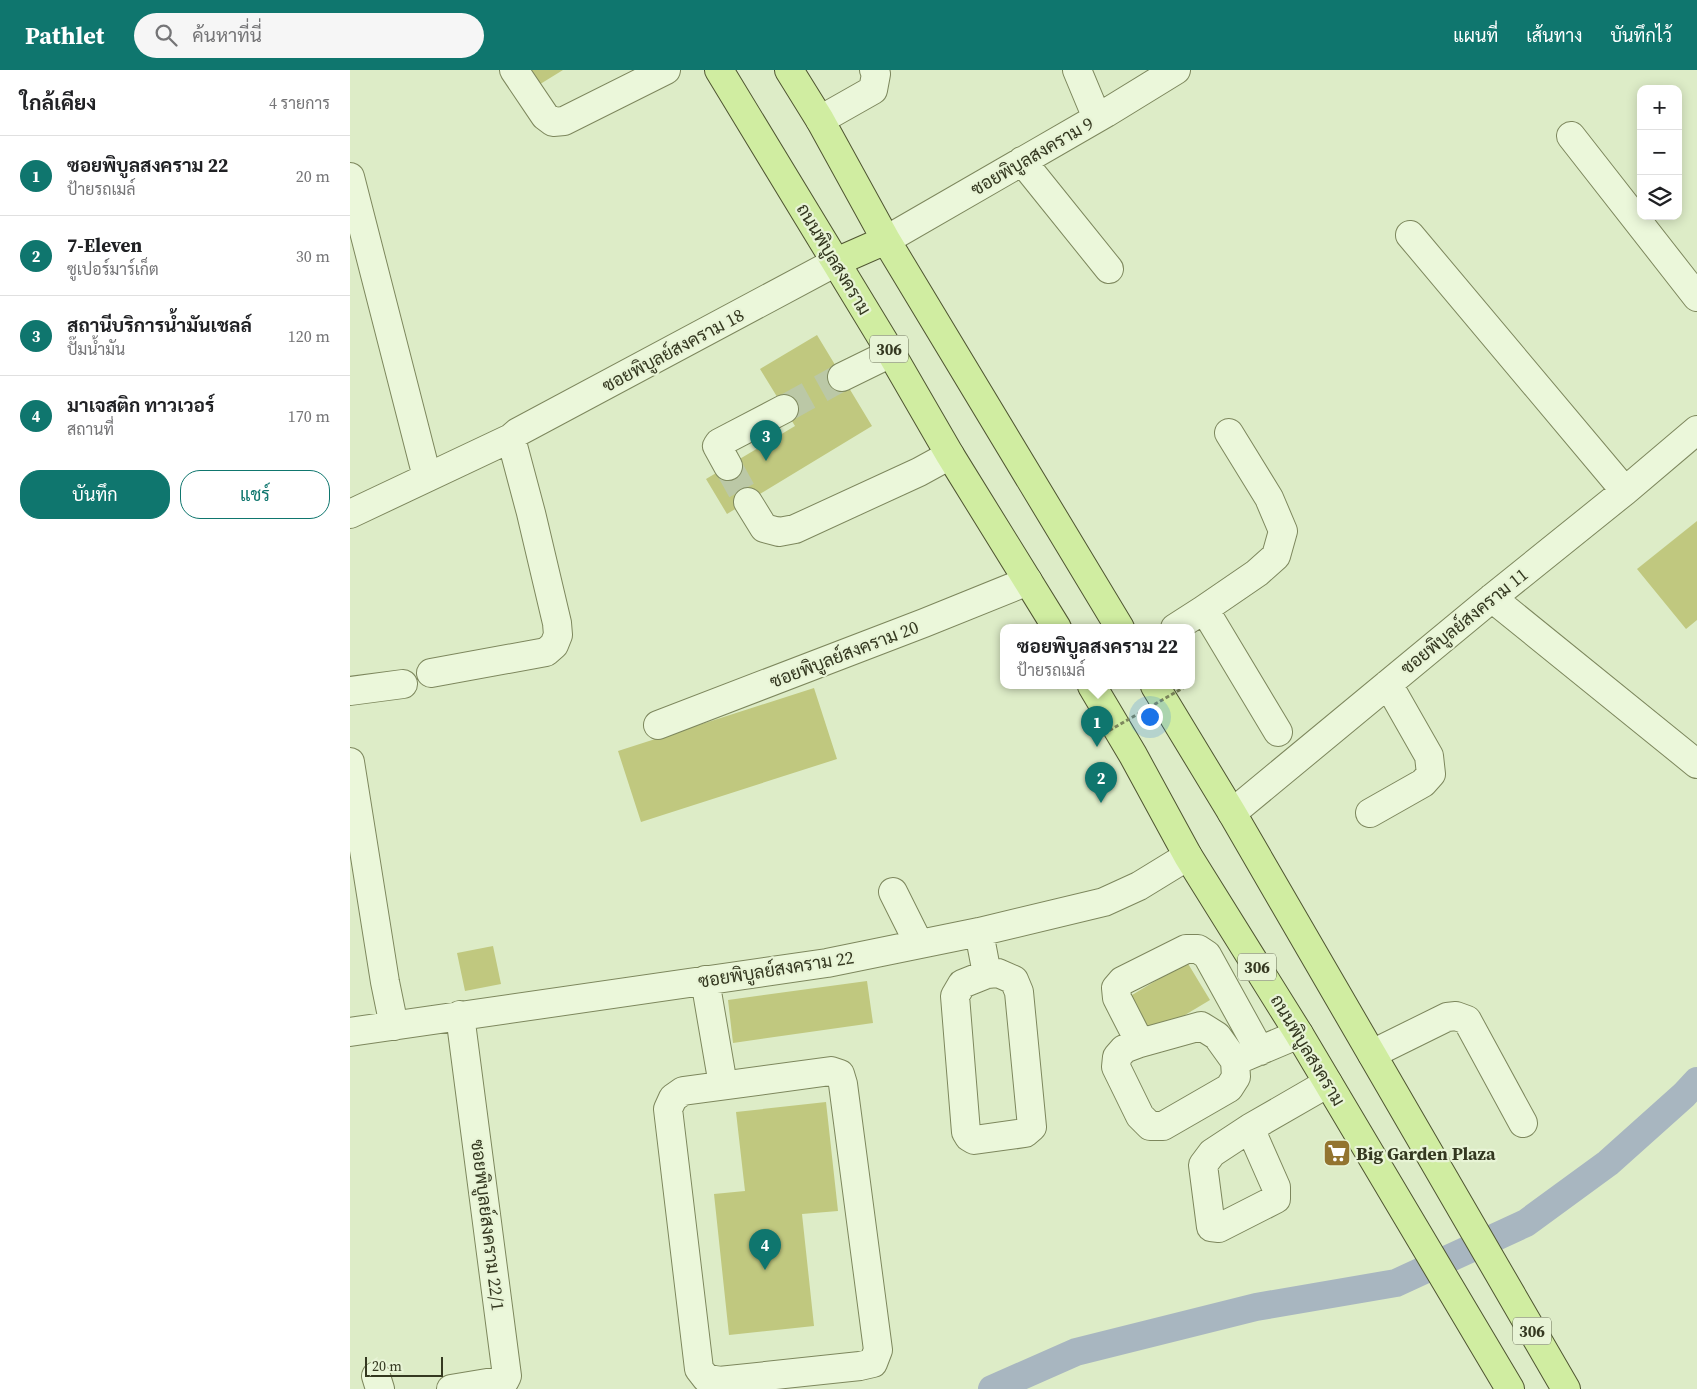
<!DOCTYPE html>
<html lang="th">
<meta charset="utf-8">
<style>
body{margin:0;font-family:"Source Serif 4",Sarabun,serif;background:#f6f6f6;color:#202124}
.controls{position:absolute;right:15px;top:15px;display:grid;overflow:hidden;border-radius:10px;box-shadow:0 2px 12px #0003}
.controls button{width:45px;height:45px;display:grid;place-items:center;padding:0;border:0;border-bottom:1px solid #e0e0e0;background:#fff;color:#202124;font:25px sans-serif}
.scale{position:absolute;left:15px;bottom:12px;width:78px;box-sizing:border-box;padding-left:5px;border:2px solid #343820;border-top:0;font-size:14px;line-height:18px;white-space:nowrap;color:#343820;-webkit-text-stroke:4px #e8f4d6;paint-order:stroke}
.you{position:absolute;left:799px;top:646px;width:18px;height:18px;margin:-12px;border:4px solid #fff;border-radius:50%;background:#1a73e8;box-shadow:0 0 0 8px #1a73e833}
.badge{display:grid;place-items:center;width:32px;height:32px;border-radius:50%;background:#0f766e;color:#fff;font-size:16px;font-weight:700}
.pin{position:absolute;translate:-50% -41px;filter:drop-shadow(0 1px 2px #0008)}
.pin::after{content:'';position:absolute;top:26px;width:18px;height:15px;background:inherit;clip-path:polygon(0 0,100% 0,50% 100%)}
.popup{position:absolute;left:650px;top:554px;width:195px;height:65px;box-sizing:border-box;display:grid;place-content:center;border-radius:10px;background:#fff;filter:drop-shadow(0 1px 4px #0005);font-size:16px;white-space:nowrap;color:#757577}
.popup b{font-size:19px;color:#202124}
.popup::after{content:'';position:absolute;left:50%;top:100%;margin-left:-10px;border:10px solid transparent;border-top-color:#fff}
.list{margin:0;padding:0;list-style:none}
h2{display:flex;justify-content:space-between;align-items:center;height:65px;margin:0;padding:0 20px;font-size:21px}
h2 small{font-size:16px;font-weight:400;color:#757577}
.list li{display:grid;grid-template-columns:32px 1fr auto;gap:15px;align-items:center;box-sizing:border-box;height:80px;padding:0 20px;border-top:1px solid #e0e0e0}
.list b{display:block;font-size:19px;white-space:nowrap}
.list p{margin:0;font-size:16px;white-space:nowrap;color:#757577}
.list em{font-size:16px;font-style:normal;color:#757577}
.actions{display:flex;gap:10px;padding:15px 20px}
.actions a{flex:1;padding:11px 0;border:1px solid #0f766e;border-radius:20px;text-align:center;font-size:18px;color:#0f766e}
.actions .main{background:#0f766e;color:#fff}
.icon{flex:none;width:28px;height:28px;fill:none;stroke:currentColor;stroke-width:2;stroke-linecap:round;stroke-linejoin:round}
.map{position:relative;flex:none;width:1347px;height:1319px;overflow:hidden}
header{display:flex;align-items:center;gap:30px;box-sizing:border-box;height:70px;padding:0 25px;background:#0f766e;color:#fff}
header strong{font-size:24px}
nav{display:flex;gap:28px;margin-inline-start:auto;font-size:18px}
.search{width:350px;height:45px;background:#f6f6f6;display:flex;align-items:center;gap:12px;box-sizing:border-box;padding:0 18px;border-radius:28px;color:#757577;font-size:19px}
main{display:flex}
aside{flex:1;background:#fff}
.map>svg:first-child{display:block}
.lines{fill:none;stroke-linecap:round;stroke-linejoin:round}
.canal{stroke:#a8b6c0;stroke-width:28}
.building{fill:#c0c87f}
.minor-tunnel{stroke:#bbc8a6;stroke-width:28;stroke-dasharray:28 14;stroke-linecap:butt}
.minor-casing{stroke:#7d875d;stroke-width:30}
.major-casing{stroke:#4f5531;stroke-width:30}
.minor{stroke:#ebf7da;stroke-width:28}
.major{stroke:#d0eda1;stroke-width:28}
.path-bridge{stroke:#7d875d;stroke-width:3;stroke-dasharray:4 2.5;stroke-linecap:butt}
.labels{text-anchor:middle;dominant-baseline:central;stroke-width:4.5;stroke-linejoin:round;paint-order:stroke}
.shield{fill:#e8f4d6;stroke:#6a7057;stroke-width:1}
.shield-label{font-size:16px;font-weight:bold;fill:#343820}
.street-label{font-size:18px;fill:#343820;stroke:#e8f4d6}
.poi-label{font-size:18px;font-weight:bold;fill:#343820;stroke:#e8f4d6;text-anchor:start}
</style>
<header>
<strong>Pathlet</strong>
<div class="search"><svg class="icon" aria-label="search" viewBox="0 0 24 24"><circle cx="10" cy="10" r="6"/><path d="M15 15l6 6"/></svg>ค้นหาที่นี่</div>
<nav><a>แผนที่</a><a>เส้นทาง</a><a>บันทึกไว้</a></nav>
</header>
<main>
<aside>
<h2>ใกล้เคียง<small>4 รายการ</small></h2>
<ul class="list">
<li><span class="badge">1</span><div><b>ซอยพิบูลสงคราม 22</b><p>ป้ายรถเมล์</p></div><em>20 m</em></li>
<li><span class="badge">2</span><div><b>7-Eleven</b><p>ซูเปอร์มาร์เก็ต</p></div><em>30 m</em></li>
<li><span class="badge">3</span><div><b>สถานีบริการน้ำมันเชลล์</b><p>ปั๊มน้ำมัน</p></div><em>120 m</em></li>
<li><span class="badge">4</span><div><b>มาเจสติก ทาวเวอร์</b><p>สถานที่</p></div><em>170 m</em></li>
</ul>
<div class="actions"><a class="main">บันทึก</a><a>แชร์</a></div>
</aside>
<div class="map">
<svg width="1347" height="1319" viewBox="0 0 1347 1319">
<rect width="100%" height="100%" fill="#ddecc7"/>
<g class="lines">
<path class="canal" d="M642,1319L726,1282L906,1237L1046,1213L1176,1153L1258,1093L1334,1025L1347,1011"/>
</g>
<path class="building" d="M177,0H213L187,16Z
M467,265L522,356L377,444L356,409L445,356L410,299Z
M1347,451V550L1336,559L1287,499Z
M464,618L487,689L291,752L268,681Z
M143,876L151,914L115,921L107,883Z
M837,892L860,930L800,966L777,928Z
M517,911L523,953L383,973L378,930Z
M476,1032L488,1141L452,1144L464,1256L379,1265L364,1124L395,1121L386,1042Z"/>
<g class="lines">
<path class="minor-tunnel" d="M434,339L492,307
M378,396L398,432"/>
<g class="minor-casing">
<path id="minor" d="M164,0L195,46L203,52L214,51L316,0
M727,0L747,48
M470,50L523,20L526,4L524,0
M1221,66L1347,227
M672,91L759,199
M0,107L77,407
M1060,165L1275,421
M536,170L756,43L826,0
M492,307L541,283
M378,396L367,376L369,373L434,339
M398,432L414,458L429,462L445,459L569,402L600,385
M0,444L161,368L168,362L486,192
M1142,528L1347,694
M853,540L907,503L926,486L933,461L919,428L879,363
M825,558L853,540L859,547L928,662
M81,603L196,582L204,575L208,565L207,553L181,443L161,368
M0,621L53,614
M308,655L574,553L678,511
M0,692L35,912L44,956
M882,743L1142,528L1275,421L1347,360
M1020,743L1073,713L1081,704L1079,686L1038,614
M543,822L569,874
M629,862L637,904L648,903L664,910L669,922L682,1057L675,1063L624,1070L619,1067L616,1062L605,926L612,914L637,904
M355,910L373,1015
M0,962L477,893L629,862L754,832L789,816L838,786
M790,973L774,979L767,987L766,997L790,1046L800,1056H813L879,1018L886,1007L885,991
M910,981L857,885L848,879H836L772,911L766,918L767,928L790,973L851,956L867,966L885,991L949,964
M1022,984L1097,947L1106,946L1117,950L1173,1053
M481,1001L490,1004L493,1014L528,1280L523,1293L510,1296L369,1311L356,1308L349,1299L318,1039L323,1028L333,1021Z
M900,1058L926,1117V1129L869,1158L861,1157L853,1095L862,1083L900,1058L978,1013
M26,1306L30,1319
M101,1319L155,1310L157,1306L110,945"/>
</g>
<g class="major-casing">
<path id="major" d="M369,0L541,283L600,385L707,558
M439,0L470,50L536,170L770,558
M486,192L536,170
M742,616L783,685L838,786L949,964L1160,1319
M805,616L882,743L1216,1319"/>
</g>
<use href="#minor" class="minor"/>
<use href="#major" class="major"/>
<path class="path-bridge" d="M748,667L833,618"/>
</g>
<defs>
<g id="supermarket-square" transform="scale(1.4375)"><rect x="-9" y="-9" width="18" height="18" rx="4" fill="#937430" stroke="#e8f4d6"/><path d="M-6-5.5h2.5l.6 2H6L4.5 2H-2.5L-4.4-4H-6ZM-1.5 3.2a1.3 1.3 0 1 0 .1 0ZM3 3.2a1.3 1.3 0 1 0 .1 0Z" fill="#fff"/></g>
</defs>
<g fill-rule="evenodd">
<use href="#supermarket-square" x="987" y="1083"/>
</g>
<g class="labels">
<g class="shield">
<rect x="520" y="265.5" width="38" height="27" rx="4"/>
<rect x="888" y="883.5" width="38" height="27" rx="4"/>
<rect x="1163" y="1247.5" width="38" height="27" rx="4"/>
</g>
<g class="shield-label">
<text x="539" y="279">306</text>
<text x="907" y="897">306</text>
<text x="1182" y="1261">306</text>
</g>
<g class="street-label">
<text transform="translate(682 86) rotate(-30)">ซอยพิบูลสงคราม 9</text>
<text transform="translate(484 189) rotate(59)">ถนนพิบูลสงคราม</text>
<text transform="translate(323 280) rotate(-28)">ซอยพิบูลย์สงคราม 18</text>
<text transform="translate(1114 551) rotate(-39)">ซอยพิบูลย์สงคราม 11</text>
<text transform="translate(494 584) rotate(-21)">ซอยพิบูลย์สงคราม 20</text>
<text transform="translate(426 899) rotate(-9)">ซอยพิบูลย์สงคราม 22</text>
<text transform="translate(958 980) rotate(59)">ถนนพิบูลสงคราม</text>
<text transform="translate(138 1155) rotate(83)">ซอยพิบูลย์สงคราม 22/1</text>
</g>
<g class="poi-label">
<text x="1006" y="1083">Big Garden Plaza</text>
</g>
</g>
</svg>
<div class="controls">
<button>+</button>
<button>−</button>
<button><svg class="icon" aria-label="layers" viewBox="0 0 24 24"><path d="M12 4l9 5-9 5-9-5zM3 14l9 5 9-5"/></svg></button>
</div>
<div class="scale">20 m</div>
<div class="you"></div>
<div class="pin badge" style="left:747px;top:677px">1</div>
<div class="popup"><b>ซอยพิบูลสงคราม 22</b>ป้ายรถเมล์</div>
<div class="pin badge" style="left:751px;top:733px">2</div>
<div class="pin badge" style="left:416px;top:391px">3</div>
<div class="pin badge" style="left:415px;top:1200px">4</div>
</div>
</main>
